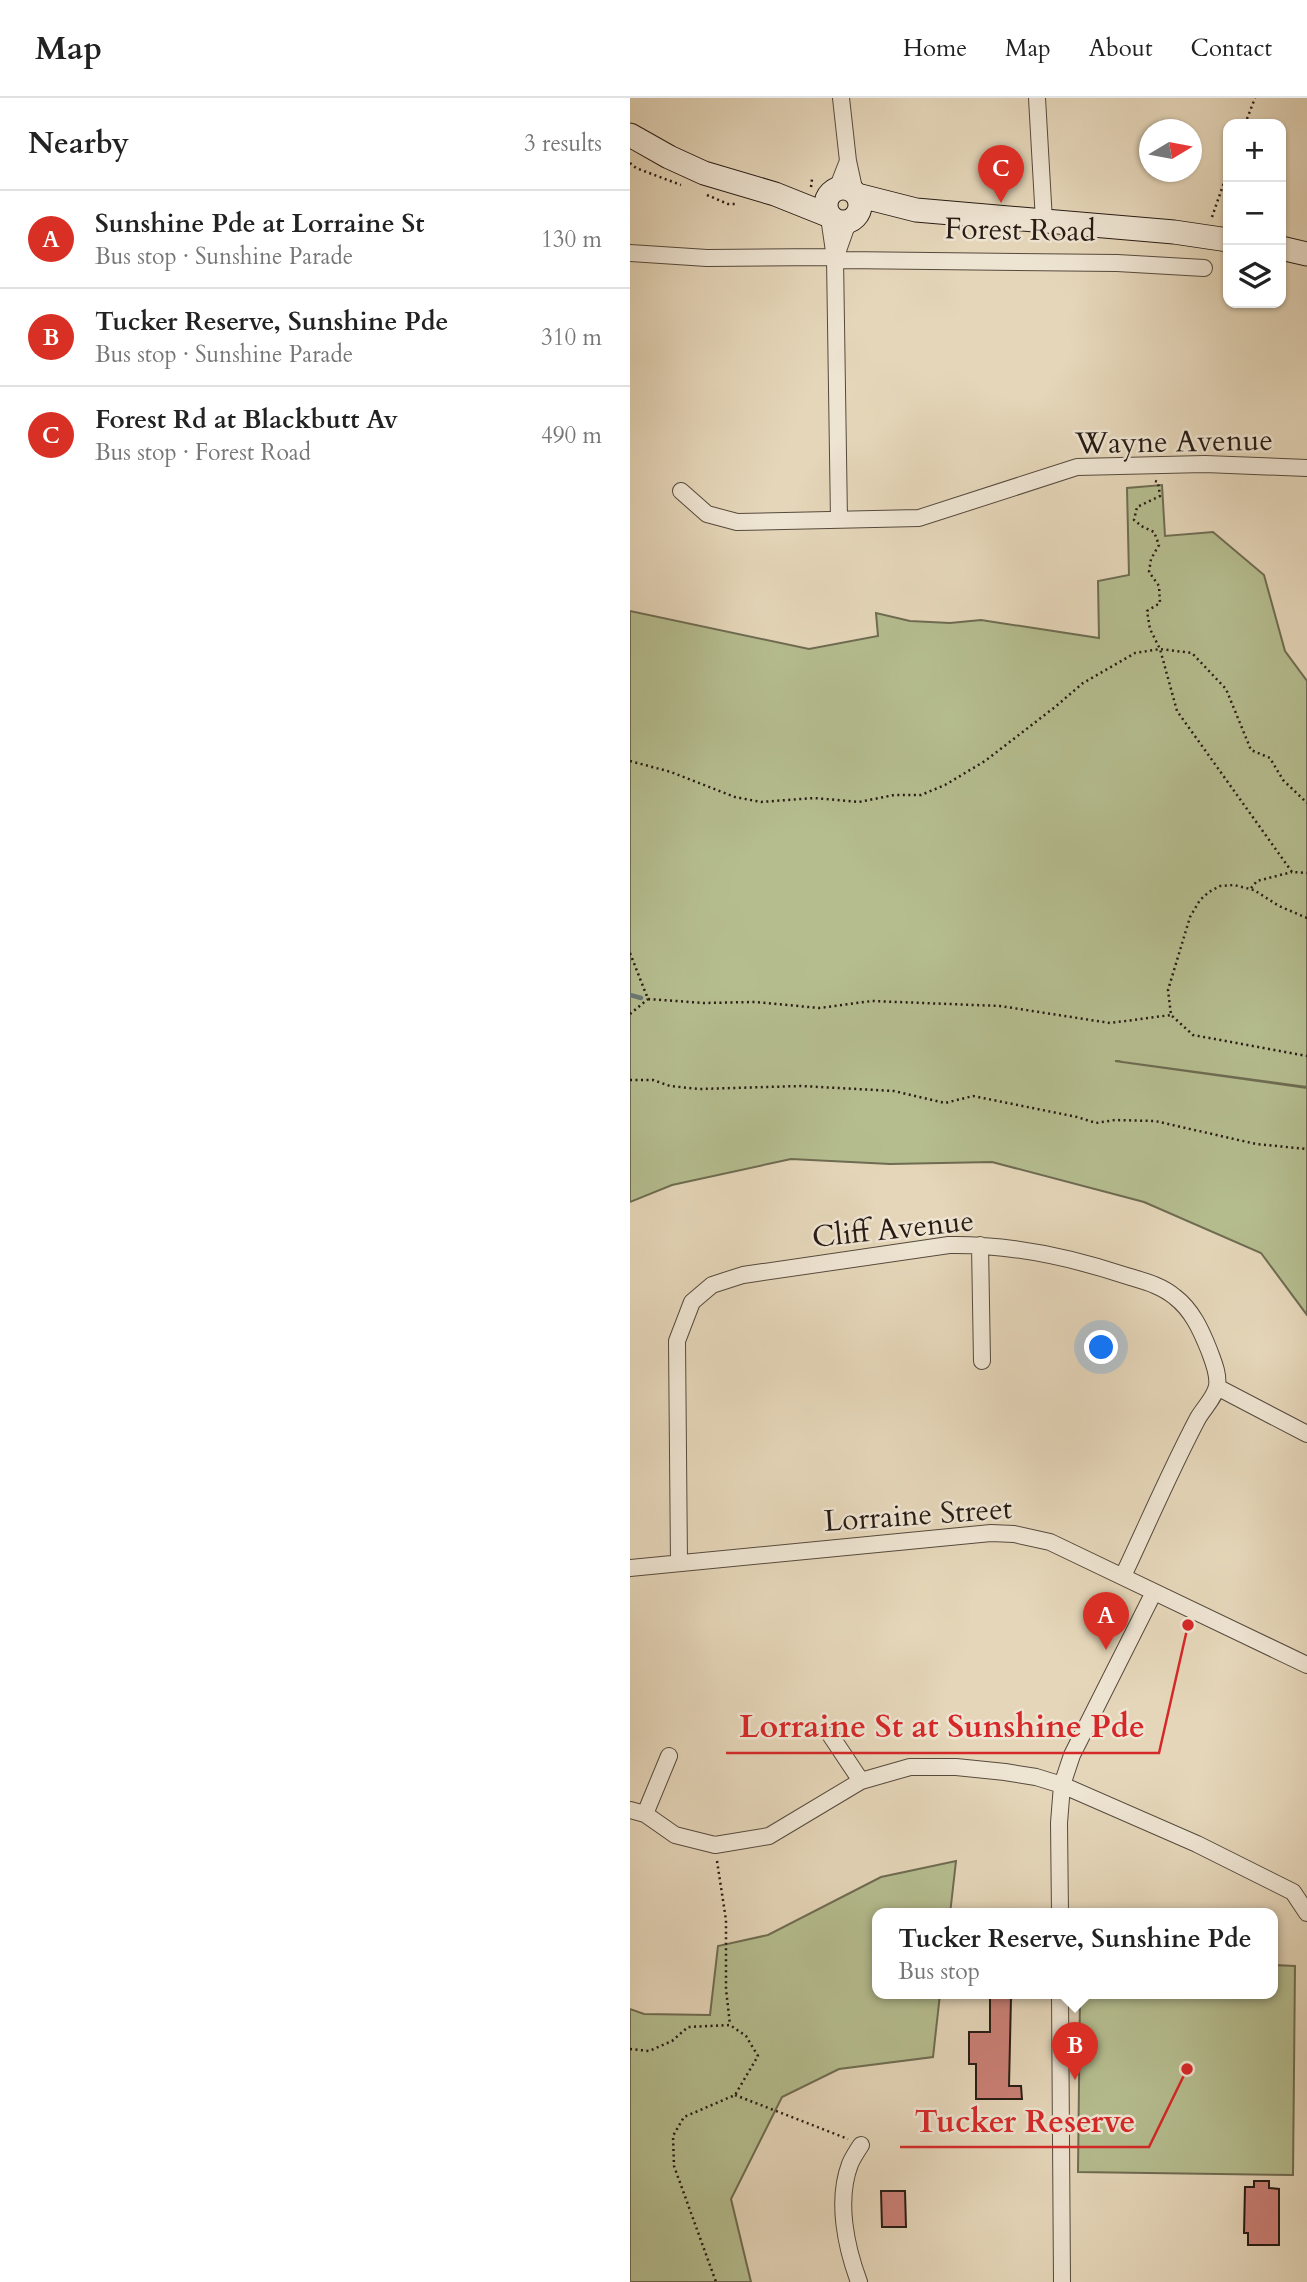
<!DOCTYPE html>
<meta charset="utf-8">
<style>
body{margin:0;font-family:Cardo,serif;background:#f6f6f6;color:#222}
.controls{position:absolute;right:21px;top:21px;display:grid;overflow:hidden;border-radius:14px;box-shadow:0 2px 5px #0004}
.controls button{width:63px;height:63px;display:grid;place-items:center;padding:0;border:0;border-bottom:2px solid #e0e0e0;background:#fff;color:#222;font:35px sans-serif}
.compass{position:absolute;left:509px;top:21px;width:63px;height:63px;border-radius:50%;background:#fff;box-shadow:0 2px 5px #0004;rotate:80deg}
.you{position:absolute;left:472px;top:1250px;width:24px;height:24px;margin:-18px;border:5px solid #fff;border-radius:50%;background:#1a73e8;box-shadow:0 0 0 10px #1a73e833}
.badge{display:grid;place-items:center;width:46px;height:46px;border-radius:50%;background:#d93025;color:#fff;font-size:23px;font-weight:700}
.pin{position:absolute;translate:-50% -58px;filter:drop-shadow(0 2px 4px #0008)}
.pin::after{content:'';position:absolute;top:37px;width:24px;height:21px;background:inherit;clip-path:polygon(0 0,100% 0,50% 100%)}
.popup{position:absolute;left:242px;top:1810px;width:406px;height:91px;box-sizing:border-box;display:grid;place-content:center;border-radius:14px;background:#fff;filter:drop-shadow(0 2px 5px #0005);font-size:23px;white-space:nowrap;color:#767676}
.popup b{font-size:26px;color:#222}
.popup::after{content:'';position:absolute;left:50%;top:100%;margin-left:-14px;border:14px solid transparent;border-top-color:#fff}
.list{margin:0;padding:0;list-style:none}
h2{display:flex;justify-content:space-between;align-items:center;height:91px;margin:0;padding:0 28px;font-size:30px}
h2 small{font-size:23px;font-weight:400;color:#767676}
.list li{display:grid;grid-template-columns:46px 1fr auto;gap:21px;align-items:center;box-sizing:border-box;height:98px;padding:0 28px;border-top:2px solid #e0e0e0}
.list b{display:block;font-size:26px;white-space:nowrap}
.list p{margin:0;font-size:23px;white-space:nowrap;color:#767676}
.list em{font-size:23px;font-style:normal;color:#767676}
.icon{flex:none;width:38px;height:38px;fill:none;stroke:currentColor;stroke-width:2;stroke-linecap:round;stroke-linejoin:round}
.map{position:relative;flex:none;width:677px;height:2184px;overflow:hidden}
header{display:flex;align-items:center;gap:42px;box-sizing:border-box;height:98px;padding:0 35px;background:#fff;border-bottom:2px solid #e0e0e0}
header strong{font-size:33px}
nav{display:flex;gap:38px;margin-inline-start:auto;font-size:24px}
main{display:flex}
aside{flex:1;background:#fff}
.map>svg:first-child{display:block}
.green{fill:#b5bd8f;stroke:#6e6c52;stroke-width:2}
.lines{fill:none;stroke-linecap:round;stroke-linejoin:round}
.stream{stroke:#6b7977;stroke-width:4.5}
.building{fill:#ca7f75;stroke:#271b14;stroke-width:2}
.street-casing{stroke:#564a3d;stroke-width:18}
.secondary-casing{stroke:#271b14;stroke-width:25}
.path{stroke:#271b14;stroke-width:2.5;stroke-dasharray:2 3.5;stroke-linecap:butt}
.street{stroke:#eee4d2;stroke-width:16}
.secondary{stroke:#eee4d2;stroke-width:23}
.labels{text-anchor:middle;dominant-baseline:central;stroke-width:5;stroke-linejoin:round;paint-order:stroke}
.street-label{font-size:30px;fill:#271b14;stroke:#eee4d2}
.leader{fill:none;stroke:#d62828;stroke-width:2.5}
.callout-dot{fill:#d62828;stroke:#eee4d2;stroke-width:2.5}
.callout-label{font-size:32px;text-anchor:middle;font-weight:bold;fill:#d62828;stroke:#eee4d2;stroke-width:5;stroke-linejoin:round;paint-order:stroke}
</style>
<header>
<strong>Map</strong>
<nav><a>Home</a><a>Map</a><a>About</a><a>Contact</a></nav>
</header>
<main>
<aside>
<h2>Nearby<small>3 results</small></h2>
<ul class="list">
<li><span class="badge">A</span><div><b>Sunshine Pde at Lorraine St</b><p>Bus stop · Sunshine Parade</p></div><em>130 m</em></li>
<li><span class="badge">B</span><div><b>Tucker Reserve, Sunshine Pde</b><p>Bus stop · Sunshine Parade</p></div><em>310 m</em></li>
<li><span class="badge">C</span><div><b>Forest Rd at Blackbutt Av</b><p>Bus stop · Forest Road</p></div><em>490 m</em></li>
</ul>
</aside>
<div class="map">
<svg width="677" height="2184" viewBox="0 0 677 2184">
<rect width="100%" height="100%" fill="#e5d6b9"/>
<filter id="stains"><feTurbulence type="fractalNoise" baseFrequency=".00286" numOctaves="4"/><feColorMatrix values="0 0 0 0 .2 0 0 0 0 .09 0 0 0 0 .02 0 0 0 .5 -.17"/></filter>
<radialGradient id="worn" r=".72"><stop offset=".6" stop-color="#630" stop-opacity="0"/><stop offset="1" stop-color="#630" stop-opacity=".3"/></radialGradient>
<path class="green" d="M532,387L535,438L583,434L634,477L655,553L677,583V989L485,963L677,990V1217L631,1155L514,1104L362,1064L260,1066L161,1061L42,1087L0,1104V513L179,551L248,538L246,515L280,523L320,525L351,522L469,540L468,483L499,477L497,390Z
M326,1763L320,1816H247V1896H310L303,1959L209,1971L152,1999L101,2101L121,2184H0V1911L14,1916L80,1917L88,1848L138,1837L251,1779Z
M643,1867L665,1868L663,2077L448,2074L450,1896H643Z"/>
<g class="lines">
<path class="stream" d="M0,897L11,900"/>
</g>
<path class="building" d="M360,1899H381L379,1988H391L392,2001H346V1966H339V1934H360Z
M624,2083H639V2090L649,2091V2147H618V2135H614L615,2089H624Z
M251,2093H275L276,2129H252Z"/>
<g class="lines">
<g class="street-casing">
<path id="street" d="M211,0L218,63L225,95
M407,0L414,123
M207,91L218,63
M201,119L200,126L205,160L209,422
M0,155L77,160L197,159L213,162L487,165L574,170
M207,155L218,124
M51,393L77,416L107,424L289,420L447,369L575,366L677,370
M350,1147L352,1263
M587,1289L677,1336
M49,1465L47,1243L62,1204L82,1187L113,1177L319,1147C379,1146 440,1159 497,1178C513,1183 531,1187 545,1199C562,1212 571,1232 579,1252C583,1263 589,1276 587,1288C585,1299 574,1310 568,1320C541,1371 518,1425 493,1478
M0,1470L361,1435L384,1436L420,1444L677,1567
M201,1638L231,1683
M0,1712L15,1716L45,1737L85,1747L139,1738L231,1683L280,1669H326L375,1674L406,1679L432,1687L567,1746L663,1794L677,1815
M15,1716L39,1658
M430,1816L429,1725L432,1687L442,1657L524,1494
M430,1896L432,2184
M229,2184C216,2149 206,2103 220,2066C223,2059 227,2053 231,2047"/>
</g>
<g class="secondary-casing">
<path id="secondary" d="M0,37L39,59L74,75L145,96L200,118
M196 107a17 17 0 1 1 34 0a17 17 0 1 1-34 0Z
M227,97L286,112L544,134L598,142
M651,150L677,156"/>
</g>
<path class="path" d="M615,26L625,0
M0,65L6,70L51,87
M181,89L182,81
M77,97L98,106H107
M582,119L598,73
M525,383L528,384L530,398L507,409L504,422L513,429L524,434L529,447L521,461L519,474L529,488L530,505L517,513L520,531L530,551L547,613L662,774L677,775
M0,663L41,674L105,699L131,704L184,700L229,704L264,697H291L315,687L355,663L425,609L453,585L505,555L530,551L562,555L596,591L621,652L640,660L653,682L677,705
M621,790L627,783L662,774
M677,820L649,808L624,792L604,787L590,788L579,794L570,802L560,819L538,892L541,917L563,937L677,958
M0,855L18,901L74,905L125,904L189,910L242,903L370,908L480,925L541,917
M0,916L18,901
M0,982H23L40,988L69,991L171,988L264,993L315,1005L343,998L447,1019L466,1025L485,1022L525,1023L626,1046L677,1051
M87,1763L96,1822V1891L100,1927
M0,1951L19,1953L42,1943L58,1929L100,1927L116,1938L128,1958L105,1997L54,2019L43,2038L44,2068L86,2184
M105,1997L218,2041"/>
<use href="#street" class="street"/>
<use href="#secondary" class="secondary"/>
</g>
<g class="labels">
<g class="street-label">
<text transform="translate(390 132) rotate(1)">Forest Road</text>
<text transform="translate(544 344) rotate(-1)">Wayne Avenue</text>
<text transform="translate(263 1131) rotate(-6)">Cliff Avenue</text>
<text transform="translate(288 1417) rotate(-4)">Lorraine Street</text>
</g>
</g>
<path class="leader" d="M558 1527L529 1655H96M557 1971L519 2049H270"/>
<g class="callout-dot">
<circle cx="558" cy="1527" r="7"/>
<circle cx="557" cy="1971" r="7"/>
</g>
<g class="callout-label">
<text x="312" y="1639">Lorraine St at Sunshine Pde</text>
<text x="395" y="2034">Tucker Reserve</text>
</g>
<rect width="100%" height="100%" filter="url(#stains)"/>
<rect width="100%" height="100%" fill="url(#worn)"/>
</svg>
<div class="controls">
<button>+</button>
<button>−</button>
<button><svg class="icon" aria-label="layers" viewBox="0 0 24 24"><path d="M12 4l9 5-9 5-9-5zM3 14l9 5 9-5"/></svg></button>
</div>
<svg class="compass" viewBox="-18 -18 36 36"><path d="M0-13l5 13h-10z" fill="#e53935"/><path d="M0 13l5-13h-10z" fill="#767676"/></svg>
<div class="you"></div>
<div class="pin badge" style="left:476px;top:1552px">A</div>
<div class="pin badge" style="left:445px;top:1982px">B</div>
<div class="popup"><b>Tucker Reserve, Sunshine Pde</b>Bus stop</div>
<div class="pin badge" style="left:371px;top:105px">C</div>
</div>
</main>
